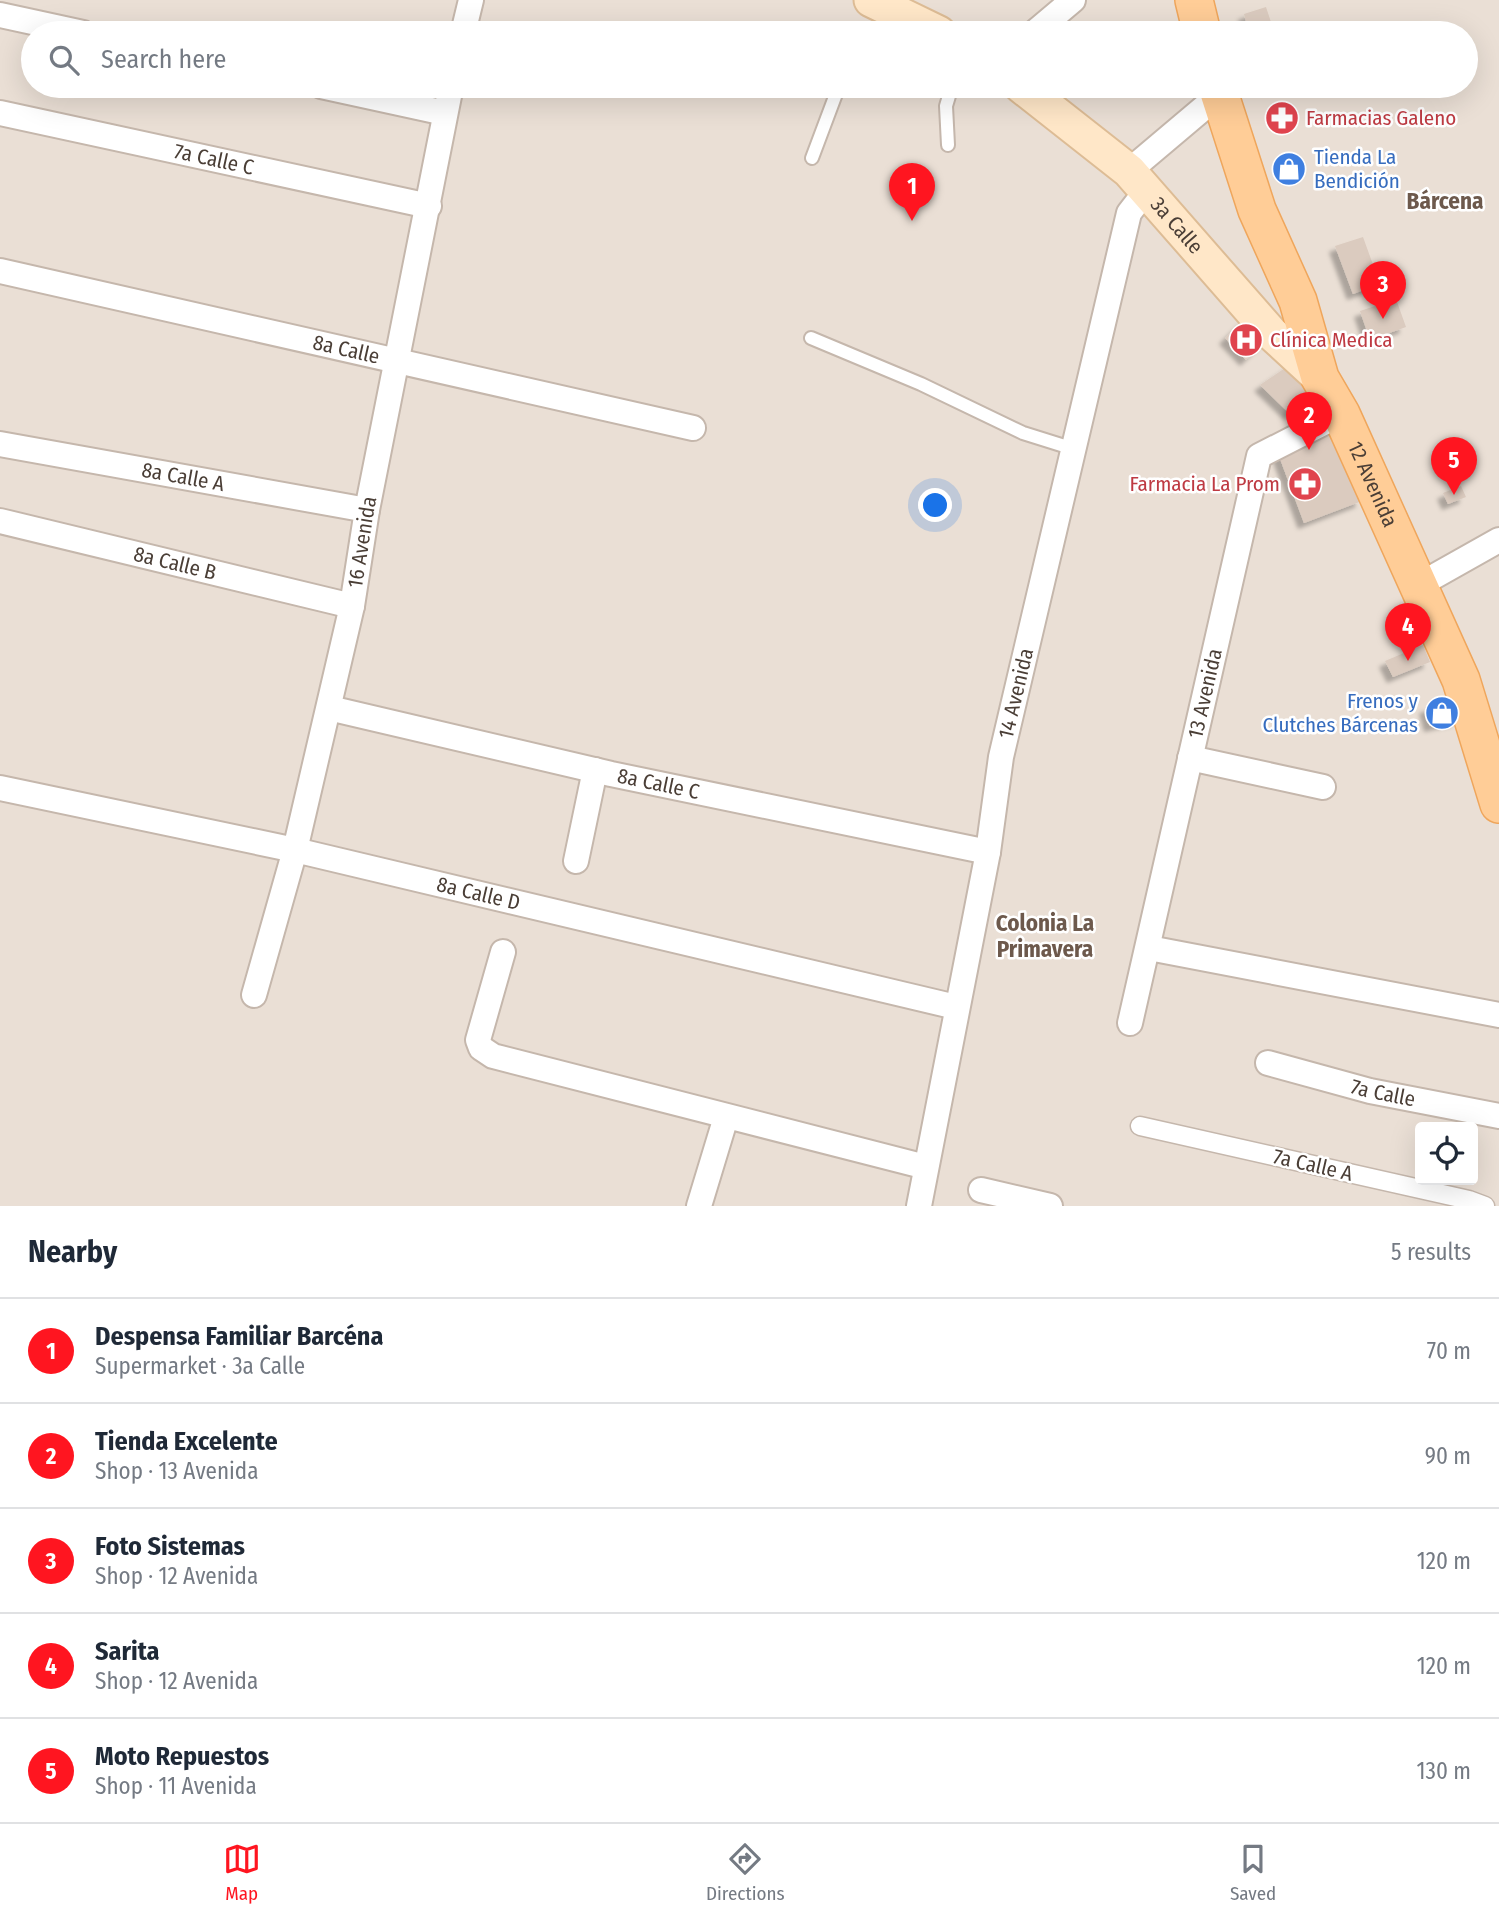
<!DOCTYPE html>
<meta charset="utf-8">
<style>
body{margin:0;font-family:"Fira Sans Condensed",sans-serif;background:#f2f2f3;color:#1f2937}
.controls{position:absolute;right:21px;bottom:21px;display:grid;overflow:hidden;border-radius:7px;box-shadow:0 7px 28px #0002}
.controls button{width:63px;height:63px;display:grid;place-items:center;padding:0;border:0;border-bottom:2px solid #e0e1e3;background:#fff;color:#1f2937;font:35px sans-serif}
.you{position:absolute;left:936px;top:506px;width:24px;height:24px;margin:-18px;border:5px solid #fff;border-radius:50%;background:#1a73e8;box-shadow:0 0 0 10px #1a73e833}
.badge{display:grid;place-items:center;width:46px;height:46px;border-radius:50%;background:#ff1520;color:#fff;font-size:23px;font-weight:700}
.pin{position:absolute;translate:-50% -58px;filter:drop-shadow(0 2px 4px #0008)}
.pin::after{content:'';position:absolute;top:37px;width:24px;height:21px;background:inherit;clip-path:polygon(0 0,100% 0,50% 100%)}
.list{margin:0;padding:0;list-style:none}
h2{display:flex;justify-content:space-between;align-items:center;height:91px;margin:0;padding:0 28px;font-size:30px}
h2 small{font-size:23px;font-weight:400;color:#747a83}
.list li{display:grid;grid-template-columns:46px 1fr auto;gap:21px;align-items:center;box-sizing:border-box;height:105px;padding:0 28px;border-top:2px solid #e0e1e3}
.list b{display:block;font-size:26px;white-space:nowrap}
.list p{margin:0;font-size:23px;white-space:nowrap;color:#747a83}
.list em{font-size:23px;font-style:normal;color:#747a83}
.icon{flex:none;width:38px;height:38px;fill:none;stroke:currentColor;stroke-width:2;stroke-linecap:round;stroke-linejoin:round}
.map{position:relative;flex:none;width:1499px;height:1206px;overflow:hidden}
.search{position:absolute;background:#fff;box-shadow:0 7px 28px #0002;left:21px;right:21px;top:21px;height:77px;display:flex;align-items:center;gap:18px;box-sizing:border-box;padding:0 24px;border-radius:38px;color:#747a83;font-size:26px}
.sheet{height:616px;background:#fff}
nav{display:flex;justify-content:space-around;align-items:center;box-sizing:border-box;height:98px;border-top:2px solid #e0e1e3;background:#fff;font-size:19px;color:#747a83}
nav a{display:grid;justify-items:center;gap:4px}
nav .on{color:#ff1520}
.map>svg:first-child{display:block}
.residential{fill:#eadfd5;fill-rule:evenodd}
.building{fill:#dbcbbf;filter:url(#shadow)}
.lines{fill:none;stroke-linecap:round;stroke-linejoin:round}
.service-casing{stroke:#c5b7ac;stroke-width:16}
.pedestrian-casing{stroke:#c5b7ac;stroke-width:21}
.minor-casing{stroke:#c5b7ac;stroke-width:28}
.secondary-casing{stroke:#ddbc95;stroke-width:37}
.primary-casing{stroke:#efa65c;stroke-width:40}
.service{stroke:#fff;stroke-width:12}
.pedestrian{stroke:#fff;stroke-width:18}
.minor{stroke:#fff;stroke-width:24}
.secondary{stroke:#ffe7c8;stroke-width:33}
.primary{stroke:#ffcd97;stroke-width:37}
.labels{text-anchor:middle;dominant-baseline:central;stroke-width:5;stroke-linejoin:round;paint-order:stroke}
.health-label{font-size:21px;fill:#be3a42;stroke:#fff;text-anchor:start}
.shop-label{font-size:21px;fill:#366cbe;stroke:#fff;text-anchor:start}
.street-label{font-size:21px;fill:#4a3e36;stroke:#fff}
.neighbourhood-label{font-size:23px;font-weight:bold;fill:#6d594c;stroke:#fff}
</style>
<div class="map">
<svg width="1499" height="1206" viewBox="0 0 1499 1206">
<defs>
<filter id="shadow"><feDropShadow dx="-6" dy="6" stdDeviation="2" flood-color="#0004"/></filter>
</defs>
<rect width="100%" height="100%" fill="#f5efe8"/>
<path class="residential" d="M0,0H1499V1206H0ZM33,33H1466V86H33ZM1420,1127H1473V1180H1420Z"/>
<path class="building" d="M1266,7L1271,22L1248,29L1244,14Z
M1363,237L1380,284L1353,294L1335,246Z
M1396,299L1406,327L1370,340L1360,311Z
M1245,319L1266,341L1246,360L1225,338Z
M1291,364L1322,395L1290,414L1260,385Z
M1331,428L1362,501L1304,523L1276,448Z
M1461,486L1466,497L1448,504L1443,493Z
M1423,645L1430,662L1393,677L1385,661Z
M1454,701L1458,720L1430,726L1425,707Z"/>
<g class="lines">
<g class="service-casing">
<path id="service" d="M948,145L946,106L952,86
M812,158L839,86
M811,338L921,384L1023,433L1074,449"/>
</g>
<g class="pedestrian-casing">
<path id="pedestrian" d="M1140,1126L1469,1200L1485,1206"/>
</g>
<g class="minor-casing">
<g id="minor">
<path d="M0,15L83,33"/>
<path d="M463,33L471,0"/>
<path d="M1034,33L1073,0"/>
<path d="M321,86L445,113"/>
<path id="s1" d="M0,113L429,206"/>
<path d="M1129,171L1219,95"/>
<path id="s2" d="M0,271L693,428"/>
<path id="s3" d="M0,444L367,510"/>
<path id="s4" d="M0,521L352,606"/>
<path d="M1419,585L1499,540"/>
<path id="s5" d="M329,708L611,774L988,852"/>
<path d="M1190,758L1323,787"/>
<path id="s6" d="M0,788L295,850L956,1007"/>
<path d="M576,861L595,770"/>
<path d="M1149,948L1499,1015"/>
<path d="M503,952L478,1040L481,1048L493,1056L926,1167"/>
<path id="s7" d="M254,995L295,850L352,606L367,510L451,86"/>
<path id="s8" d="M1130,1023L1259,456L1341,414"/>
<path id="s9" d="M1268,1063L1370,1091L1499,1116"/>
<path d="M981,1190L1050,1206"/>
<path d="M699,1206L726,1117"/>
<path id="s10" d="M919,1206L988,852L1001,757L1129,213L1146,191"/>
</g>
</g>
<g class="secondary-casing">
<g id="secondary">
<path d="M871,0L939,33"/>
<path id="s11" d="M1021,86L1129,171L1271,333L1320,378"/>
</g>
</g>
<g class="primary-casing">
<g id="primary">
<path d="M1194,0L1202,33"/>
<path id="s12" d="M1217,86L1257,210L1298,301L1320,378L1341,414L1461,680L1499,804"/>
</g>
</g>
<use href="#service" class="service"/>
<use href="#pedestrian" class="pedestrian"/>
<use href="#minor" class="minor"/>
<use href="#secondary" class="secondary"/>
<use href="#primary" class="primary"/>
</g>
<defs>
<g id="pharmacy-disc" transform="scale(1.75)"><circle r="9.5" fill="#e0444e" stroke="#fff"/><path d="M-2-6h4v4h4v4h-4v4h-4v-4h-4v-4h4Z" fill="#fff"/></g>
<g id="shop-disc" transform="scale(1.75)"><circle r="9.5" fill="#3f7fe0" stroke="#fff"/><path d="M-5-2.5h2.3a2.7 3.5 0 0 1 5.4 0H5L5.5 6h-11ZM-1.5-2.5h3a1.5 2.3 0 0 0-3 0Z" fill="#fff"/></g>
<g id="hospital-disc" transform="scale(1.75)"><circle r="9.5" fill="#e0444e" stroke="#fff"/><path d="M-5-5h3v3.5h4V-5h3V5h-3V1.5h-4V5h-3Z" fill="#fff"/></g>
</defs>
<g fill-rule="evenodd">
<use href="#pharmacy-disc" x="1282" y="118"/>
<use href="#shop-disc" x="1289" y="169"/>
<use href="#hospital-disc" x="1246" y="340"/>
<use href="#pharmacy-disc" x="1305" y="484"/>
<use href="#shop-disc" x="1442" y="713"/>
</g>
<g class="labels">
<g class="health-label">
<text x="1306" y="118">Farmacias Galeno</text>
<text x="1270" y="340">Clínica Medica</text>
<text x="1280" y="484" text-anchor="end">Farmacia La Prom</text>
</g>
<g class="shop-label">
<text x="1314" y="157">Tienda La<tspan x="1314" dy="24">Bendición</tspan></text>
<text x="1418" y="701" text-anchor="end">Frenos y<tspan x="1418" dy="24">Clutches Bárcenas</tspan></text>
</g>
<g class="street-label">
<text stroke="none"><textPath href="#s1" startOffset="219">7a Calle C</textPath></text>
<text stroke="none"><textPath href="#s11" startOffset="210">3a Calle</textPath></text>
<text stroke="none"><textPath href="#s2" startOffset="355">8a Calle</textPath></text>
<text stroke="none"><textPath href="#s3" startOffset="186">8a Calle A</textPath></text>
<text stroke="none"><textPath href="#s12" startOffset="429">12 Avenida</textPath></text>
<text stroke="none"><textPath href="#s7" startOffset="466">16 Avenida</textPath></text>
<text stroke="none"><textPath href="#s4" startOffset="180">8a Calle B</textPath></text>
<text stroke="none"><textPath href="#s10" startOffset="522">14 Avenida</textPath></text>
<text stroke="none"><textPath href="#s8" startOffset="338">13 Avenida</textPath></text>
<text stroke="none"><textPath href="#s5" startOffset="338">8a Calle C</textPath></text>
<text stroke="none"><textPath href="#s6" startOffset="490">8a Calle D</textPath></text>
<text stroke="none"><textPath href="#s9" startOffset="119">7a Calle</textPath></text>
<text transform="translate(1313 1165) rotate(13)">7a Calle A</text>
</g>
<g class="neighbourhood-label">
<text x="1445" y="201">Bárcena</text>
<text x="1045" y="923">Colonia La<tspan x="1045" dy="26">Primavera</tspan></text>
</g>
</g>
</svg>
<div class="controls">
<button><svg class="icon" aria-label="locate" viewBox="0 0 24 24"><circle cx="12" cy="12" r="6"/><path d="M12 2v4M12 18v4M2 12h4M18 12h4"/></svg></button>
</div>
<div class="you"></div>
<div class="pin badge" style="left:912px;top:221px">1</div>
<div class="pin badge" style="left:1309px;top:450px">2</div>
<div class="pin badge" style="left:1383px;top:319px">3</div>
<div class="pin badge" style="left:1408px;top:661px">4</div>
<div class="pin badge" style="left:1454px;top:495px">5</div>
<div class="search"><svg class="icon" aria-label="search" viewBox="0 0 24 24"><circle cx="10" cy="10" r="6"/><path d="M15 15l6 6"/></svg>Search here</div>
</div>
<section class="sheet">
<h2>Nearby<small>5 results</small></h2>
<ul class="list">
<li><span class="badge">1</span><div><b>Despensa Familiar Barcéna</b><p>Supermarket · 3a Calle</p></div><em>70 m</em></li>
<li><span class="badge">2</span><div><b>Tienda Excelente</b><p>Shop · 13 Avenida</p></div><em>90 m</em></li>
<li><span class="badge">3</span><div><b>Foto Sistemas</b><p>Shop · 12 Avenida</p></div><em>120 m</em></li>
<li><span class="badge">4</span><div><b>Sarita</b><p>Shop · 12 Avenida</p></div><em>120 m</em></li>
<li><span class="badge">5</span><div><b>Moto Repuestos</b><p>Shop · 11 Avenida</p></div><em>130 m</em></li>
</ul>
</section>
<nav>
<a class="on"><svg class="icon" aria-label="map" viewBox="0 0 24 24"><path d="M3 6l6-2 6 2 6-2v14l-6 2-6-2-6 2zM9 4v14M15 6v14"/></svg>Map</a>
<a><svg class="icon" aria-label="directions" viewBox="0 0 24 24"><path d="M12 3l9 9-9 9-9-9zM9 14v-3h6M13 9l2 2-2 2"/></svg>Directions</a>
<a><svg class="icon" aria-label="saved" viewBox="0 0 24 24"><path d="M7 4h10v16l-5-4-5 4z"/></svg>Saved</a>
</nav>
